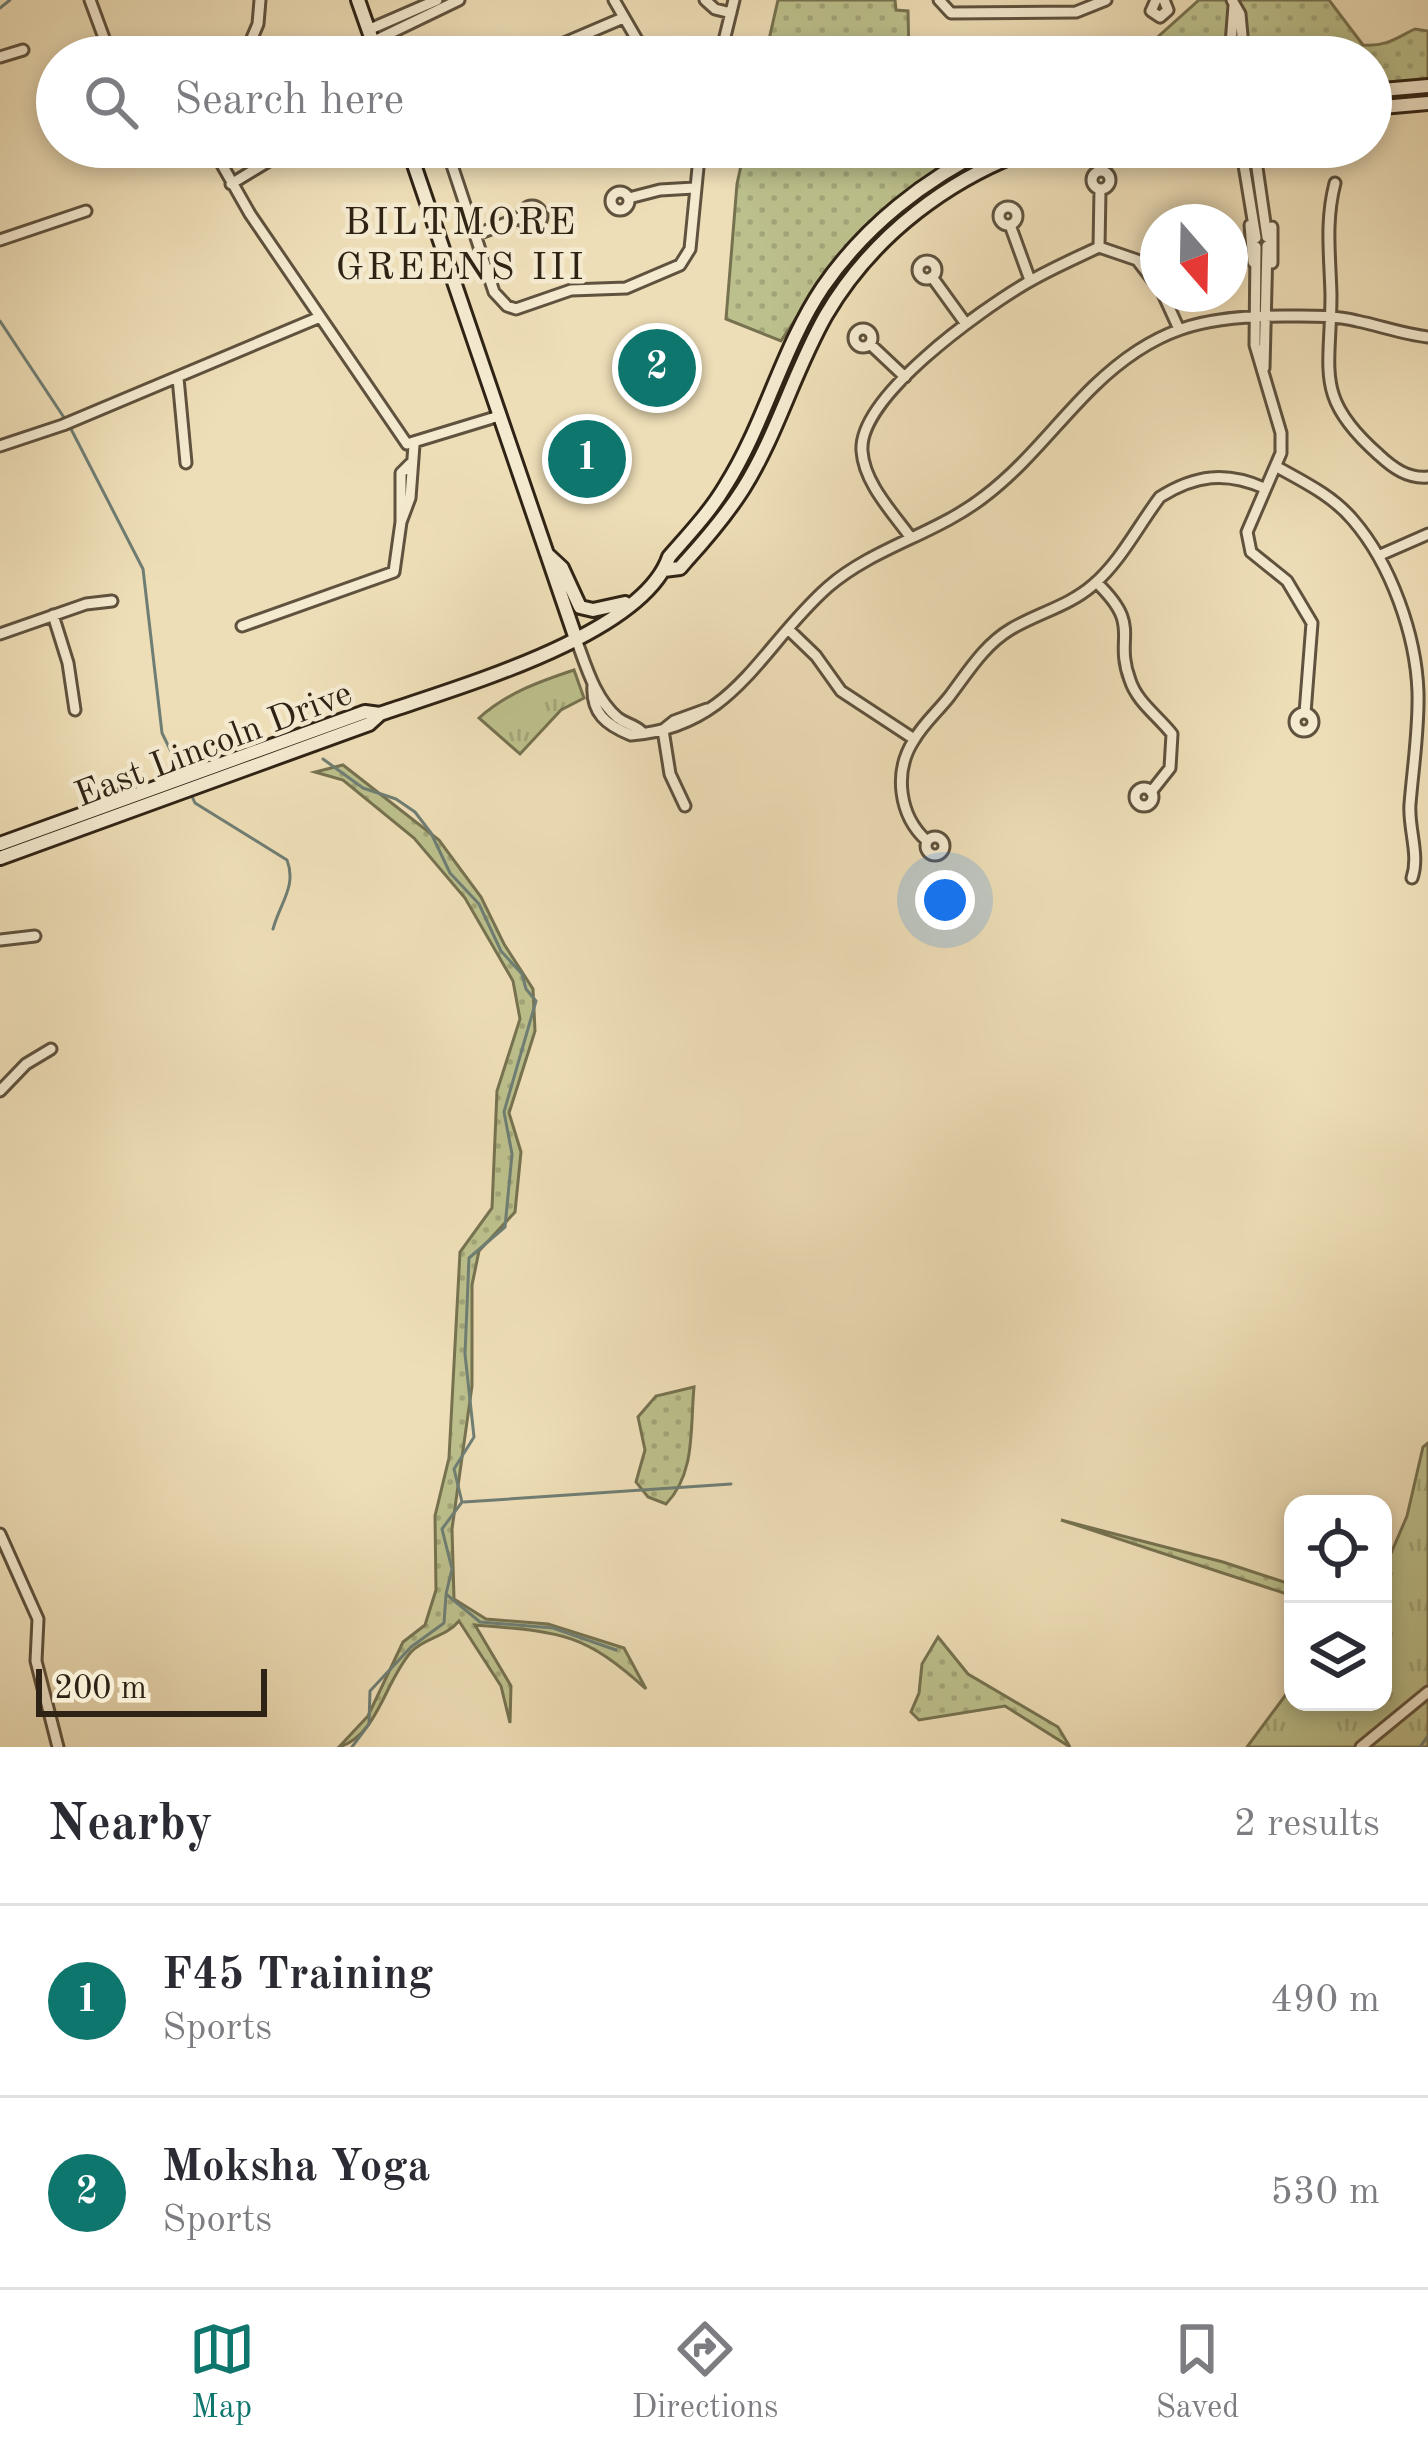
<!DOCTYPE html>
<style>
body{margin:0;font-family:"Old Standard TT",serif;background:#f7f7f7;color:#2b2b33}
.controls{position:absolute;right:36px;bottom:36px;display:grid;overflow:hidden;border-radius:24px;box-shadow:0 6px 18px #0003}
.controls button{width:108px;height:108px;display:grid;place-items:center;padding:0;border:0;border-bottom:3px solid #e1e1e2;background:#fff;color:#2b2b33;font:60px sans-serif}
.compass{position:absolute;left:1140px;top:204px;width:108px;height:108px;border-radius:50%;background:#fff;box-shadow:0 6px 18px #0003;rotate:160deg}
.scale{position:absolute;left:36px;bottom:30px;width:231px;box-sizing:border-box;padding-left:12px;border:6px solid #2f2315;border-top:0;font-size:33px;line-height:42px;white-space:nowrap;color:#2f2315;-webkit-text-stroke:9px #f4ead0;paint-order:stroke}
.you{position:absolute;left:945px;top:900px;width:42px;height:42px;margin:-30px;border:9px solid #fff;border-radius:50%;background:#1a73e8;box-shadow:0 0 0 18px #1a73e833}
.badge{display:grid;place-items:center;width:78px;height:78px;border-radius:50%;background:#0f766e;color:#fff;font-size:39px;font-weight:700}
.pin{position:absolute;translate:-50% -50%;border:6px solid #fff;box-shadow:0 3px 12px #0006}
.list{margin:0;padding:0;list-style:none}
h2{display:flex;justify-content:space-between;align-items:center;height:156px;margin:0;padding:0 48px;font-size:51px}
h2 small{font-size:39px;font-weight:400;color:#7c7c81}
.list li{display:grid;grid-template-columns:78px 1fr auto;gap:36px;align-items:center;box-sizing:border-box;height:192px;padding:0 48px;border-top:3px solid #e1e1e2}
.list b{display:block;font-size:45px;white-space:nowrap}
.list p{margin:0;font-size:39px;white-space:nowrap;color:#7c7c81}
.list em{font-size:39px;font-style:normal;color:#7c7c81}
.icon{flex:none;width:66px;height:66px;fill:none;stroke:currentColor;stroke-width:2;stroke-linecap:round;stroke-linejoin:round}
.map{position:relative;flex:none;width:1428px;height:1747px;overflow:hidden}
.search{position:absolute;background:#fff;box-shadow:0 6px 18px #0003;left:36px;right:36px;top:36px;height:132px;display:flex;align-items:center;gap:30px;box-sizing:border-box;padding:0 42px;border-radius:66px;color:#7c7c81;font-size:45px}
.sheet{height:540px;background:#fff}
nav{display:flex;justify-content:space-around;align-items:center;box-sizing:border-box;height:168px;border-top:3px solid #e1e1e2;background:#fff;font-size:33px;color:#7c7c81}
nav a{display:grid;justify-items:center;gap:6px}
nav .on{color:#0f766e}
.map>svg:first-child{display:block}
.grass{fill:url(#grass-dots);stroke:#767250;stroke-width:3}
.park{fill:url(#park-tufts);stroke:#767250;stroke-width:3}
.lines{fill:none;stroke-linecap:round;stroke-linejoin:round}
.stream{stroke:#6f7e74;stroke-width:3}
.minor-casing{stroke:#5f523e;stroke-width:15}
.secondary-casing{stroke:#2f2315;stroke-width:18}
.minor{stroke:#f4ead0;stroke-width:9}
.secondary{stroke:#f4ead0;stroke-width:12}
.labels{text-anchor:middle;dominant-baseline:central;stroke-width:9;stroke-linejoin:round;paint-order:stroke}
.street-label{font-size:36px;fill:#2f2315;stroke:#f4ead0}
.neighbourhood-label{font-size:39px;letter-spacing:3px;fill:#2f2315;stroke:#f4ead0}
</style>
<div class="map">
<svg width="1428" height="1747" viewBox="0 0 1428 1747">
<defs>
<pattern id="grass-dots" width="8" height="8" patternUnits="userSpaceOnUse" patternTransform="scale(3)"><rect width="8" height="8" fill="#bcc08c"/><path d="M2 2h.1M6 6h.1" fill="none" stroke="#a2a578" stroke-width="1.8" stroke-linecap="round"/></pattern>
<pattern id="park-tufts" width="24" height="20" patternUnits="userSpaceOnUse" patternTransform="scale(3)"><rect width="24" height="20" fill="#bcc08c"/><path d="M3 7l-1-3M5 7V3M7 7l1-3M15 17l-1-3M17 17v-4M19 17l1-3" fill="none" stroke="#a2a578"/></pattern>
</defs>
<rect width="100%" height="100%" fill="#eedeb7"/>
<filter id="stains"><feTurbulence type="fractalNoise" baseFrequency=".00167" numOctaves="4"/><feColorMatrix values="0 0 0 0 .2 0 0 0 0 .09 0 0 0 0 .02 0 0 0 .5 -.17"/></filter>
<radialGradient id="worn" r=".72"><stop offset=".6" stop-color="#630" stop-opacity="0"/><stop offset="1" stop-color="#630" stop-opacity=".3"/></radialGradient>
<path class="grass" d="M778,0H895L896,10L908,11L909,56L1142,51L1199,0H1329L1363,45C1386,47 1396,38 1415,29L1428,31V80L1371,84V57H765Z
M745,147H978C888,197 836,256 781,341L726,319L737,184Z
M343,765L439,840L481,897L504,944L533,989L535,1031L509,1113L521,1152L515,1212L479,1251L472,1285V1386L452,1529L454,1599L486,1619L548,1624L624,1648L646,1689C582,1631 559,1632 475,1625L511,1686L510,1723L501,1686L459,1621C446,1637 424,1638 411,1652C384,1683 378,1735 339,1747L368,1716L403,1642L425,1625L436,1590L435,1516L449,1458L460,1252L492,1208L497,1091L520,1019L513,981L465,898L414,838L343,780L315,772Z
M694,1387C690,1428 696,1473 666,1504L648,1497L636,1482L645,1450L638,1417L656,1396Z
M1061,1520L1223,1562L1293,1585V1596Z
M938,1637L968,1674L1058,1727L1070,1747L1005,1706L919,1720L911,1712L919,1693L922,1664Z"/>
<path class="park" d="M574,670L584,698L561,710L520,754L479,718C507,693 538,682 574,670Z
M1428,1443V1747H1247L1293,1685V1702H1383V1572L1407,1516L1423,1447Z"/>
<g class="lines">
<path class="stream" d="M0,8L10,0
M0,321L65,419
M70,427L143,569L162,733L181,772
M177,759L223,752
M323,759L363,788L396,799L415,812L431,833L450,873L479,904L501,951L522,974L526,989L536,1001L504,1112L512,1154L505,1227L469,1258L465,1354L474,1437L454,1469L462,1502L442,1529L452,1569L446,1594L480,1622L553,1628L616,1650
M190,792L195,803L287,860C297,886 280,903 273,929
M464,1502L731,1484
M352,1747L369,1724L370,1691L411,1647L444,1623L446,1595
M1420,1747L1428,1736"/>
<g class="minor-casing">
<path id="minor" d="M90,0L111,57
M614,0L647,57
M705,0L715,9L731,13
M939,0L951,13L1076,12L1106,0
M1156,0L1151,11L1160,17L1168,10L1164,0
M1232,0L1240,14L1244,57
M368,30L437,0
M372,42L459,0
M0,57L23,50
M244,57L258,24L260,0
M465,57L482,50L541,53L623,18
M720,57L734,0
M1230,57L1234,5
M212,147L250,214L407,444L499,416
M446,147L494,292L507,306L516,309L571,290L626,288L680,265L690,249L700,147
M503,147H505
M1241,147L1256,238
M1254,147L1267,237
M450,157L477,147
M1092 180a9 9 0 1 1 18 0a9 9 0 1 1-18 0Z
M1335,183C1325,222 1330,255 1331,295C1331,372 1313,397 1379,455C1393,468 1408,479 1428,477
M231,184L292,147
M611 201a9 9 0 1 1 18 0a9 9 0 1 1-18 0Z
M629,198L660,190L694,188
M522 216a10 10 0 1 1 20 0a10 10 0 1 1-20 0Z
M999 216a9 9 0 1 1 18 0a9 9 0 1 1-18 0Z
M1010,225L1030,280
M1250,225L1253,262
M475,235L522,217
M0,240L86,211
M1099,247L1100,190
M1256,247L1255,345L1281,433V453L1247,532L1251,552L1287,581L1312,623L1305,713
M918 270a9 9 0 1 1 18 0a9 9 0 1 1-18 0Z
M1272,263V227
M932,277L966,324
M1163,294L1178,327
M854 338a9 9 0 1 1 18 0a9 9 0 1 1-18 0Z
M870,344L905,377
M1264,368L1267,246
M178,378L186,463
M0,446L63,425L320,317
M1277,467C1304,482 1333,496 1353,520C1391,564 1416,635 1418,692C1419,730 1413,767 1410,804C1408,828 1420,855 1412,878
M401,522L410,498L414,445
M911,538C893,513 864,483 862,451C858,397 981,310 1025,284C1048,270 1074,259 1099,247L1137,260L1158,287
M1378,556L1428,534
M1096,582C1144,628 1113,635 1130,680C1137,702 1158,716 1172,734L1170,768L1151,792
M53,615L68,663L75,710
M242,626L394,572L401,522V473L410,464
M788,629L816,656L841,691L914,739
M0,634L86,604L112,601
M576,639C586,666 595,699 618,718C627,725 635,724 643,733
M593,685C591,713 606,725 631,735C735,727 759,648 828,587C874,547 937,534 985,496C1027,464 1057,422 1094,386C1154,328 1202,316 1284,316C1309,316 1333,315 1357,321C1381,326 1403,334 1428,337
M1295 722a9 9 0 1 1 18 0a9 9 0 1 1-18 0Z
M664,729L674,721L707,709
M663,730L670,774L685,806
M1135 797a9 9 0 1 1 18 0a9 9 0 1 1-18 0Z
M926 846a9 9 0 1 1 18 0a9 9 0 1 1-18 0Z
M927,841C899,816 893,772 914,740C923,724 938,711 949,697C968,672 984,645 1011,629C1038,613 1069,606 1093,585C1121,561 1138,526 1160,497C1195,475 1226,471 1264,488
M0,940L35,936
M0,1091L26,1064L51,1049
M0,1534L38,1619L36,1661L58,1747
M1361,1747L1428,1692"/>
</g>
<g class="secondary-casing">
<path id="secondary" d="M358,0L378,57
M1371,91L1428,86
M1371,108L1428,103
M408,147L576,639
M547,554L562,568L580,607L593,610L625,603
M664,570L680,568L686,561C706,539 727,514 743,489C777,435 794,371 826,315C873,235 951,176 1038,147
M0,844L365,712L380,714
M0,858L369,724L380,714C454,688 642,636 669,557C689,534 710,512 726,485C765,423 782,348 823,287C865,226 925,179 991,147"/>
</g>
<use href="#minor" class="minor"/>
<use href="#secondary" class="secondary"/>
</g>
<g class="labels">
<g class="street-label">
<text transform="translate(214 746) rotate(-21)">East Lincoln Drive</text>
</g>
<g class="neighbourhood-label">
<text x="461" y="223">BILTMORE<tspan x="461" dy="45">GREENS III</tspan></text>
</g>
</g>
<rect width="100%" height="100%" filter="url(#stains)"/>
<rect width="100%" height="100%" fill="url(#worn)"/>
</svg>
<div class="controls">
<button><svg class="icon" aria-label="locate" viewBox="0 0 24 24"><circle cx="12" cy="12" r="6"/><path d="M12 2v4M12 18v4M2 12h4M18 12h4"/></svg></button>
<button><svg class="icon" aria-label="layers" viewBox="0 0 24 24"><path d="M12 4l9 5-9 5-9-5zM3 14l9 5 9-5"/></svg></button>
</div>
<svg class="compass" viewBox="-18 -18 36 36"><path d="M0-13l5 13h-10z" fill="#e53935"/><path d="M0 13l5-13h-10z" fill="#7c7c81"/></svg>
<div class="scale">200 m</div>
<div class="you"></div>
<div class="pin badge" style="left:587px;top:459px">1</div>
<div class="pin badge" style="left:657px;top:368px">2</div>
<div class="search"><svg class="icon" aria-label="search" viewBox="0 0 24 24"><circle cx="10" cy="10" r="6"/><path d="M15 15l6 6"/></svg>Search here</div>
</div>
<section class="sheet">
<h2>Nearby<small>2 results</small></h2>
<ul class="list">
<li><span class="badge">1</span><div><b>F45 Training</b><p>Sports</p></div><em>490 m</em></li>
<li><span class="badge">2</span><div><b>Moksha Yoga</b><p>Sports</p></div><em>530 m</em></li>
</ul>
</section>
<nav>
<a class="on"><svg class="icon" aria-label="map" viewBox="0 0 24 24"><path d="M3 6l6-2 6 2 6-2v14l-6 2-6-2-6 2zM9 4v14M15 6v14"/></svg>Map</a>
<a><svg class="icon" aria-label="directions" viewBox="0 0 24 24"><path d="M12 3l9 9-9 9-9-9zM9 14v-3h6M13 9l2 2-2 2"/></svg>Directions</a>
<a><svg class="icon" aria-label="saved" viewBox="0 0 24 24"><path d="M7 4h10v16l-5-4-5 4z"/></svg>Saved</a>
</nav>
